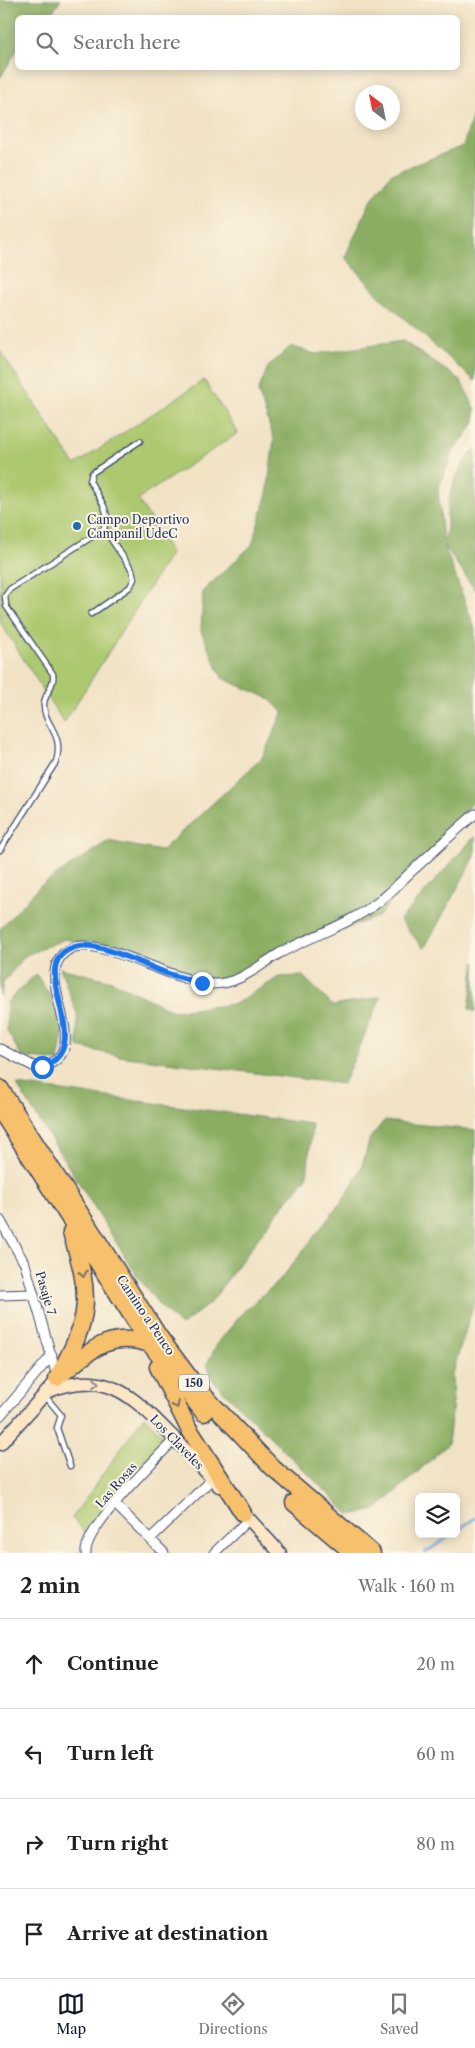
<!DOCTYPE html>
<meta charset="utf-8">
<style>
body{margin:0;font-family:"Libre Caslon Text",serif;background:#f2f2f2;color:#222}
.controls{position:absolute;right:15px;bottom:15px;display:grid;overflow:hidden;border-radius:8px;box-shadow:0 2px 12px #0003}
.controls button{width:45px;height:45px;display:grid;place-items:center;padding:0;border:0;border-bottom:1px solid #e0e0e0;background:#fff;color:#222;font:25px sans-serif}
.compass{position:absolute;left:355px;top:85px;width:45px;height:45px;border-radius:50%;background:#fff;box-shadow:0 2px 12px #0003;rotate:328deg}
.stop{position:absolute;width:15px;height:15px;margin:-11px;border:4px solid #1a73e8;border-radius:50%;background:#fff}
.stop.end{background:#1a73e8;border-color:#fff;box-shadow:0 1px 5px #0008}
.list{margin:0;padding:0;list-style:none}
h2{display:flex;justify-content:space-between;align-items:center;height:65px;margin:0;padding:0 20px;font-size:21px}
h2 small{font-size:16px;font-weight:400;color:#767676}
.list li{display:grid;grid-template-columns:32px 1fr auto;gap:15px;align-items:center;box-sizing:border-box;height:90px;padding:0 20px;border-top:1px solid #e0e0e0}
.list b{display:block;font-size:19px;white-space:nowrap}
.list em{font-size:16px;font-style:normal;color:#767676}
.icon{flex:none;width:28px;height:28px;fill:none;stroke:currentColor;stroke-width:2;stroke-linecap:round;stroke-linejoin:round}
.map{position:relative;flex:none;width:475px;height:1553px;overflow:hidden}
.search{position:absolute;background:#fff;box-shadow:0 2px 12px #0003;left:15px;right:15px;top:15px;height:55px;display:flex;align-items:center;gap:12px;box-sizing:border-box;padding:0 18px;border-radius:8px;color:#767676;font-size:19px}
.sheet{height:425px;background:#fff}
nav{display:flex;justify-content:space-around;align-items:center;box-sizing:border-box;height:70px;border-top:1px solid #e0e0e0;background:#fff;font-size:14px;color:#767676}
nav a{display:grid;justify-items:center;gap:2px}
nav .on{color:#111827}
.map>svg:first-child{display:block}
.green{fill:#adc970;stroke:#647c67}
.forest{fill:#8aad62;stroke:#526e60}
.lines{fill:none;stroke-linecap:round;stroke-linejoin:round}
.stream{stroke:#6ba3da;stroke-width:3}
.lane-casing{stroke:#3b4a6d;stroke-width:7}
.street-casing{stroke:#3b4a6d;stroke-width:11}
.secondary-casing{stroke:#3b4a6d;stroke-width:15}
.highway-casing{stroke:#3b4a6d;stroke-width:19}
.lane{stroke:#fff;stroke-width:4.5}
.street{stroke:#fff;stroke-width:9}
.secondary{stroke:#fce6c4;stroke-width:12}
.highway{stroke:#f7c06c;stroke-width:16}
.oneway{stroke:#7e7064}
.oneway2{stroke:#8c8a91}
.route{stroke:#1a73e8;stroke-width:6}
.poi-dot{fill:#1f6fb2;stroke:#fcf5e5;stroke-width:2}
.labels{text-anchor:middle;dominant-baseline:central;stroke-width:4;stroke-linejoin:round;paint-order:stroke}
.shield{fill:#fcf5e5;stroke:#5e6a86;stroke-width:1}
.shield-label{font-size:11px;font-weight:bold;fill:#1b2f5e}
.poi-label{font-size:12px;fill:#1b2f5e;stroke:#fcf5e5;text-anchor:start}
.street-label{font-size:12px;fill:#1b2f5e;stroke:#fcf5e5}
</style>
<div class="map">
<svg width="475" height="1553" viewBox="0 0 475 1553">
<rect width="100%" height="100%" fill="#fcf5e5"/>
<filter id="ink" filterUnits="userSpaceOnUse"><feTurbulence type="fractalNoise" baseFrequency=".02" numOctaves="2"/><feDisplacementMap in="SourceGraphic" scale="10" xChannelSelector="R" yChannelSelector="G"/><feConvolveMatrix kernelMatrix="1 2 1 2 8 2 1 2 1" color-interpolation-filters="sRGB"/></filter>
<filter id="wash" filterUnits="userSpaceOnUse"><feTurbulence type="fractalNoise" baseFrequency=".0096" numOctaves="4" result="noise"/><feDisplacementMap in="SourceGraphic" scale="20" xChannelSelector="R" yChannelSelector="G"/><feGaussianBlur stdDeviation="1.12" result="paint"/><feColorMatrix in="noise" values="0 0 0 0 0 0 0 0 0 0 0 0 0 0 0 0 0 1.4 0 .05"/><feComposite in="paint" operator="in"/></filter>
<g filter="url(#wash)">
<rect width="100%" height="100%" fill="#f1e2c4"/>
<path class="green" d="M0,351L75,465L204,380L238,433L138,499L171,553L64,723L0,622Z
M144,1416L167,1440L115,1495L86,1534L72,1518Z"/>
<path class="forest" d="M0,0H61L49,17L18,18L17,50L0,78Z
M475,109V381L380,297L345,257L371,200L391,174L463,146Z
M403,341L460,380L475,408V422L452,454L438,489L443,541C448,531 447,525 447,514C449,490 458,466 475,449V590L444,545L475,629V800L379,916L294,948L227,984L115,949L65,939L26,955L4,981L0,997V929L39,887L108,841L161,851L262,758L283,712L268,698L222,678L201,631L203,591L252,545L267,494L274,439L258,391L268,367L291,346L315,354Z
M475,836V856L424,949L400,920Z
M475,962V1012L469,1009Z
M60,968L112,981L173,1011L235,1004L279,977L303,976L333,1006L381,997L343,1084L119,1056L78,1047L77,1014Z
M36,974L52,999L64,1028L58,1061L22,1057L7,1031V1002Z
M17,1085L312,1124L307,1177L276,1214L211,1302L181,1326L160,1306L140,1280Z
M384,1121L475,1130V1300L452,1375L453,1401L448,1444L376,1510L350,1515L214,1382L207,1364L217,1344L245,1310L281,1279L346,1196L362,1166L370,1138Z"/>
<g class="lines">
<path class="stream" d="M456,1531L475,1518
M425,1553L452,1534"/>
</g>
</g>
<g filter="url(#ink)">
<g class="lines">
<g class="lane-casing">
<path id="lane" d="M91,614L130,587L134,579L132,570L104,529
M0,850L56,762C65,733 43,725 44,704C45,692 55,686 53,674L6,606L5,596L10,589L104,529L107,516L104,506L90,481L92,473L140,441
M46,1397L61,1415L57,1428L70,1466"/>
</g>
<g class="street-casing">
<path id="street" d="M0,1049L37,1068C106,1054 21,972 72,948C100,936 175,983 213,984C240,984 258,966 280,953C312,936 347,925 377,903C391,893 401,881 413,870C434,851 454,832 475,814
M0,1220L25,1264L57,1376
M0,1295L34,1294
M0,1416L52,1355
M114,1503L164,1553
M150,1539L212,1479
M86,1553C84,1528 156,1459 175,1439
M214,1553L249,1519"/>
</g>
<g class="secondary-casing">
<path id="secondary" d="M49,1391C104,1368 132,1395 169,1433C186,1450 203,1468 219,1486
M0,1444L53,1385
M238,1507L280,1553"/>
</g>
<g class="highway-casing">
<path id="highway" d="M0,1088L160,1338L198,1389L273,1468L372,1553
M0,1110L150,1344L204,1413
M158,1367L189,1429L243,1513
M63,1373C93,1349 109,1331 150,1344
M57,1378C91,1316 92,1299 71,1232
M294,1503L353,1553"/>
</g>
<use href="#lane" class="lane"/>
<use href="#street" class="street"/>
<use href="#secondary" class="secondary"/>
<use href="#highway" class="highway"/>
</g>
<defs><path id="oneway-chevron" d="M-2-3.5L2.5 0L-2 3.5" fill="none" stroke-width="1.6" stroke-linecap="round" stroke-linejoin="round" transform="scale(1.25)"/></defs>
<g class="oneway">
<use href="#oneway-chevron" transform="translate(83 1274) rotate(80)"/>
<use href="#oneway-chevron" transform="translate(176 1405) rotate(63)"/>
</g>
<use class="oneway2" href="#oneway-chevron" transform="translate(96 1383) rotate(7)"/>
</g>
<g class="lines" filter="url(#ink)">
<path class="route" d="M42,1067C103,1045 16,959 79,946C100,942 144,965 166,973C178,977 190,980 202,983"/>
</g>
<circle class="poi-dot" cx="77" cy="526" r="5"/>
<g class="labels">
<rect class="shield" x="179" y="1374.5" width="30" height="17" rx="4"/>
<g class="shield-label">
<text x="194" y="1383">150</text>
</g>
<g class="poi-label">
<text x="87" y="519">Campo Deportivo<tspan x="87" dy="14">Campanil UdeC</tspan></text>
</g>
<g class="street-label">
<text transform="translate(46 1293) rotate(74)">Pasaje 7</text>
<text transform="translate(146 1315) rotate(56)">Camino a Penco</text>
<text transform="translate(177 1442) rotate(46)">Los Claveles</text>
<text transform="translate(116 1485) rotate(-49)">Las Rosas</text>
</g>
</g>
</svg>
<div class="controls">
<button><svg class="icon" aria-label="layers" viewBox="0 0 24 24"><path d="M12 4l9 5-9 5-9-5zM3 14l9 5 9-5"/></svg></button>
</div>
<svg class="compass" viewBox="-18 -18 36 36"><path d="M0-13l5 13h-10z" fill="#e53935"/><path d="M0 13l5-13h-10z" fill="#767676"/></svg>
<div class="stop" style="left:42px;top:1067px"></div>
<div class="stop end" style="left:202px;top:983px"></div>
<div class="search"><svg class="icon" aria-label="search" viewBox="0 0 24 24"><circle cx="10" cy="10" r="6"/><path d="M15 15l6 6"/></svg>Search here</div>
</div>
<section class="sheet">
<h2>2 min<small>Walk · 160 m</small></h2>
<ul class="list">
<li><svg class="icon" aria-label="ahead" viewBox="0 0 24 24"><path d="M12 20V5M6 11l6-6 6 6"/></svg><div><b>Continue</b></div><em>20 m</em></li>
<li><svg class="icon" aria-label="left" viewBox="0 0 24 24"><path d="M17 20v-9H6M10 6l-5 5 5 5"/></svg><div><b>Turn left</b></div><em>60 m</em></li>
<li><svg class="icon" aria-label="right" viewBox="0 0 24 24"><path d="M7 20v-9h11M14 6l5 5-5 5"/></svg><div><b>Turn right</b></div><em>80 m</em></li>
<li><svg class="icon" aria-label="arrive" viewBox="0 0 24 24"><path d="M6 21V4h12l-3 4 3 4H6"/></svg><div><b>Arrive at destination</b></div></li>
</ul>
</section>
<nav>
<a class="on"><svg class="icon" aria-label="map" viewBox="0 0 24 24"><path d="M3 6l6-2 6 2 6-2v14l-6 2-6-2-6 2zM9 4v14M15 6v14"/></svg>Map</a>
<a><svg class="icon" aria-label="directions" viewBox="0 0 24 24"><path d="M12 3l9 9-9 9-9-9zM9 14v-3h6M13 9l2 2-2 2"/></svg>Directions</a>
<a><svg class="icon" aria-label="saved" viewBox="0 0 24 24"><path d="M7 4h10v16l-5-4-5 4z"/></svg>Saved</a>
</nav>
